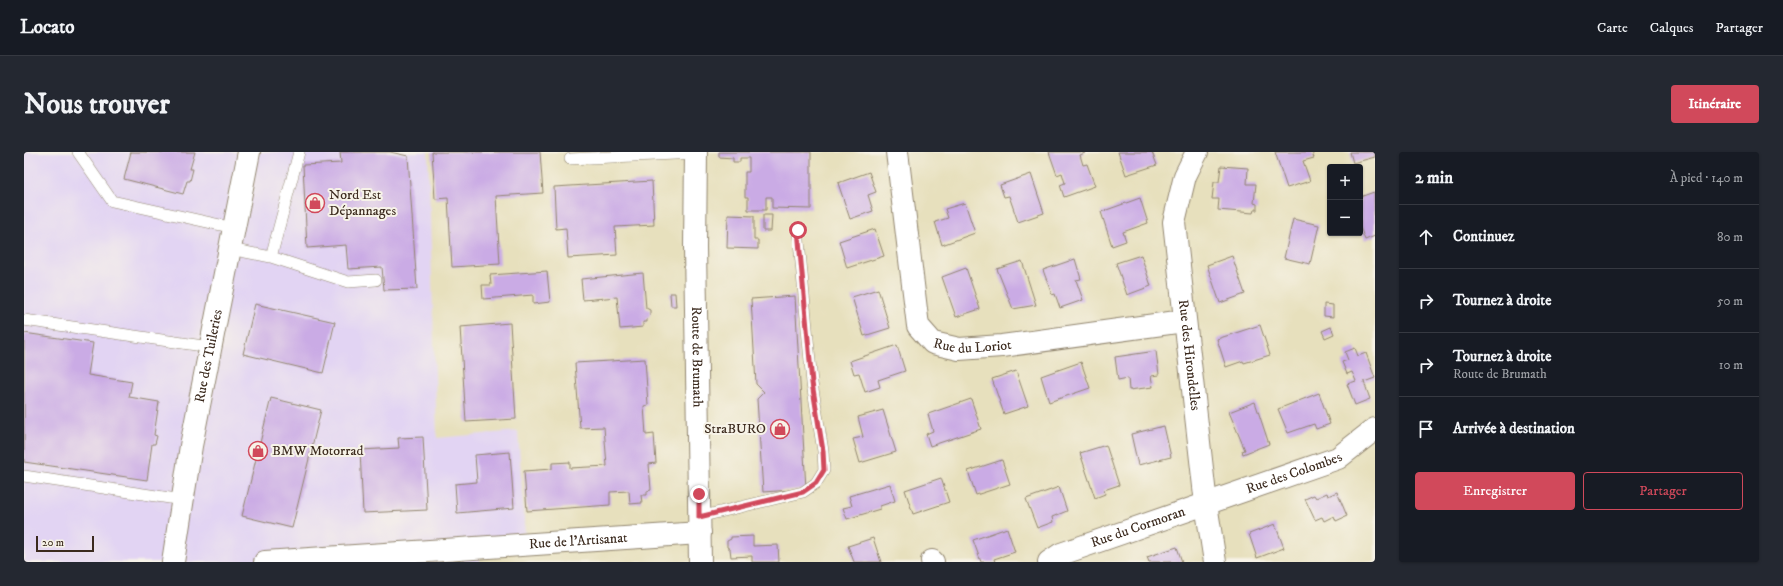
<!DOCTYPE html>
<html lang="fr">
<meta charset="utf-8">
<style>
body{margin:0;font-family:"IM FELL DW Pica",serif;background:#242831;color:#f1f3f6}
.controls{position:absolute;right:12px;top:12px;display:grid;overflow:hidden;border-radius:4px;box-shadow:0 1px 3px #0004}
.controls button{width:36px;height:36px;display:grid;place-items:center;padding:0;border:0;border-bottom:1px solid #363941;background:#171b24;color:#f1f3f6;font:20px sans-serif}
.scale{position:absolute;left:12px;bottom:10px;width:58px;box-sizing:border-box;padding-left:4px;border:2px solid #3b2a1e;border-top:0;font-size:11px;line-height:14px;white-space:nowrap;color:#3b2a1e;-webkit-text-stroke:3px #f7f3e8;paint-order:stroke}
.stop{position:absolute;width:12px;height:12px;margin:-9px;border:3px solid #d1495b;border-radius:50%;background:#fff}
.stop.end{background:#d1495b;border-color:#fff;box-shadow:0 1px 4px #0008}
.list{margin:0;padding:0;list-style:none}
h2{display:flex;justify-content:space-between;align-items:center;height:52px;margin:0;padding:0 16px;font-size:17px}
h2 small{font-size:13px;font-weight:400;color:#9ea1a6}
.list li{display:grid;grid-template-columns:26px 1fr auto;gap:12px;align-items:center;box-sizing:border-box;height:64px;padding:0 16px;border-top:1px solid #363941}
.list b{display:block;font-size:15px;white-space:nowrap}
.list p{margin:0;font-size:13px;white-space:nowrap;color:#9ea1a6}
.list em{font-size:13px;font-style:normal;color:#9ea1a6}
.actions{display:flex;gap:8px;padding:12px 16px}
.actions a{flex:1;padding:9px 0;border:1px solid #d1495b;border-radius:4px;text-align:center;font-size:14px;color:#d1495b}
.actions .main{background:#d1495b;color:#fff}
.icon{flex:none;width:22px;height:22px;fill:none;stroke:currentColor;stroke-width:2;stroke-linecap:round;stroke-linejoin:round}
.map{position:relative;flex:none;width:1351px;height:410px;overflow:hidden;border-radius:4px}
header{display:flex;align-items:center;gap:24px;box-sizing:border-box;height:56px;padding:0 20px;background:#171b24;border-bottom:1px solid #363941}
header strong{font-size:19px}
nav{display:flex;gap:22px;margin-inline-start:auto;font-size:14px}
.intro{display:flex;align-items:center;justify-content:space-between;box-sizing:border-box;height:96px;padding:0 24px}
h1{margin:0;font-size:28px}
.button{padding:10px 18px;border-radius:4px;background:#d1495b;color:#fff;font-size:14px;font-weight:700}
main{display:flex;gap:24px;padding:0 24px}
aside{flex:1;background:#171b24;border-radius:4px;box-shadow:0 1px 3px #0004}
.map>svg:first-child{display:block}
.built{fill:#e2d4f3}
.building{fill:#caabe5}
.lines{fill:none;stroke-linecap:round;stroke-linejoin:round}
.lane-casing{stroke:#91856e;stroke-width:12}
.street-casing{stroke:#91856e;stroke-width:24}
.secondary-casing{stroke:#91856e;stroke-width:24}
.lane{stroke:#fff;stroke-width:11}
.street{stroke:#fff;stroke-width:22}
.secondary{stroke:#fff;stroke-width:22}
.route{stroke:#d1495b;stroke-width:5}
.labels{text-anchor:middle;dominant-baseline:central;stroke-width:4;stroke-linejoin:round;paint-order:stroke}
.poi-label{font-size:14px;fill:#3b2a1e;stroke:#f7f3e8;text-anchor:start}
.street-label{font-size:14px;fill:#3b2a1e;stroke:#f7f3e8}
</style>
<header>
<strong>Locato</strong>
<nav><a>Carte</a><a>Calques</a><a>Partager</a></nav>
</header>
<div class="intro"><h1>Nous trouver</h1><a class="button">Itinéraire</a></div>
<main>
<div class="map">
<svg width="1351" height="410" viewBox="0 0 1351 410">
<rect width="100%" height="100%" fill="#f7f3e8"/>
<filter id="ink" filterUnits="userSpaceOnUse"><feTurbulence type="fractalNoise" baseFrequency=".025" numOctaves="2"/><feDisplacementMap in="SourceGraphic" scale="8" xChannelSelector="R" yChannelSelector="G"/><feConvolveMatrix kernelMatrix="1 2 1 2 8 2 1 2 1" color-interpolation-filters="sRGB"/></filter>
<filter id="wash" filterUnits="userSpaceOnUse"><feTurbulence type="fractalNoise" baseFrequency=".012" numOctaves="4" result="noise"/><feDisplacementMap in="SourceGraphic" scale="16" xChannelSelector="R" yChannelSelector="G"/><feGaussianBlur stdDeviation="0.9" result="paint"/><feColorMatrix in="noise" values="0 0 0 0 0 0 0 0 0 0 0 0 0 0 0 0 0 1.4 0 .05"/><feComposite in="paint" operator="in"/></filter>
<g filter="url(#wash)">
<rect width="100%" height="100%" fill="#e7e0bd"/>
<path class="built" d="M0,0H404L413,286L494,279L501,381L454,388L456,410H0Z"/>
<g id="blocks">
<path class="building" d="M107,0H171L166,17H169L166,29H163L159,42L100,27Z
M316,0H366L384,4L393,137L360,138L358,115L324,117L322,93L283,96L279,13L317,11Z
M408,0H516L519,41L472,44L476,112L428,115L424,46L411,47Z
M695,0H787V57L748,56V45H742V58H724V45H721V20H725V6H716V10H709V6L695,5Z
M1025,0H1060L1061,1L1056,3L1059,13L1063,12L1071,34L1040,45L1036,33L1041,31L1038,21L1033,23Z
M1094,0H1128L1133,13L1102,23Z
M1251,0H1288L1290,6L1279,9L1286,29L1263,36Z
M1326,0H1351V5L1329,11Z
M1197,14L1224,16L1223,32H1232L1230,51L1233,52V58H1230L1229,61L1194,58L1195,47H1188L1190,30H1195Z
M845,20L852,40L844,43L849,59L826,67L814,31Z
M1007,22L1020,61L994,70L985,44L980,45L976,33Z
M628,29L630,73L591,75L593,103L544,106L542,76L532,77L530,35Z
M1350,40L1351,84L1341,88L1336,75V45Z
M1116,46L1124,71L1099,80L1102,89L1088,94L1077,60Z
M941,51L951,81L918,93L911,70L924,66L921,57Z
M704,63L730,64V88H734V97L703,96Z
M739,63H748L747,79H739Z
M1269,67L1295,73L1286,112L1260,106Z
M851,77L860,104L823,116L815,89Z
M1117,103L1127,134L1103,143L1092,111Z
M1208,104L1221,142L1196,151L1183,113Z
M1051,107L1057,127L1052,128L1059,148L1036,156L1031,142L1028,143L1019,118Z
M998,109L1012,153L989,157L973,117Z
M942,116L956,157L932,165L918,125Z
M523,119L526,150L509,152V143L459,147L458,133H467L466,123Z
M619,121L622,156L626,158V164L623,167V170H619V175L596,177L593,145L559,148L557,127Z
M854,137L866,176L840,184L828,145Z
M646,141H651L652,154H647Z
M771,144L782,337L739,340L733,247L740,240L732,232L727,147Z
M231,152L311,170L299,221L219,202Z
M1300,152L1309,153V165L1300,164Z
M486,171L492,267L442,270L436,175Z
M1236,173L1246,203L1220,211L1219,209L1202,215L1193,187Z
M1307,175L1310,182L1301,186L1298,179Z
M0,181L69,191L64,223L108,230L105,245L135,250L130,283L133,284L131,292H128L123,328L0,310Z
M873,193L881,219L854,228L856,235L841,240L835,221L830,222L826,209Z
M1331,196L1334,204L1342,201L1351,226L1340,230L1346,247L1331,253L1323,232L1332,229L1328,220L1323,222L1318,210L1324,208L1321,200Z
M1132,199L1135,223L1127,224L1129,235L1105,238L1104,226L1094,228L1091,205Z
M621,207L624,253L620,254L622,283L630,282L632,311L625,312L627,338L623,339V343H617L618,351L606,352L605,339L586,340V353L503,359L500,319L528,317V311L546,310V316L583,314L580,275L556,276L551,211Z
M1057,210L1066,236L1025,250L1017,224Z
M992,219L1004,254L980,262L968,227Z
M1295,241L1306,272L1292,277L1290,272L1264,281L1254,257Z
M247,246L297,258L268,376L218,364Z
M947,247L957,277L906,294L902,282L909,279L904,262Z
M1231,250L1245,292L1219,302L1218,299L1221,298L1205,260Z
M859,258L872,300L836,311L829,287L839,285L834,265Z
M1140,274L1147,305L1114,313L1107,282Z
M399,285L403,358L339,361L336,298L375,296L374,286Z
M1082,293L1095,333L1080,338L1081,342L1071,346L1056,301Z
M486,300L490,356L433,361L431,332L453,330L451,303Z
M978,308L986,332L952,343L944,319Z
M917,326L925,350L889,362L881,338Z
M866,332L871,349L856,354V357L823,367L819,356L828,354L825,344Z
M1035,335L1043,359L1028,365L1029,370L1013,376L1002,347Z
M1313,340L1323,364L1312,369L1310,364L1300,369L1298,365L1291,368L1281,347L1290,343L1292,346L1303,341L1304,344Z
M1251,372L1260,396L1233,406L1225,382Z
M983,376L991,400L970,407L971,410H957L949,388Z
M729,384V394L754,393L755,410H728V404L707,405L706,397L703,395V389L707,387V385Z
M849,386L857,410H830L824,394Z
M1153,395L1158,410H1125L1123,405Z"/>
</g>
</g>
<g filter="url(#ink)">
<use href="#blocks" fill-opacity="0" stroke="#91856e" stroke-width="1"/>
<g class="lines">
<g class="lane-casing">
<path id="lane" d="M54,0L88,49L210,76
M546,7L672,1
M206,97L247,105L275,0
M247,105L324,130L352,128
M0,168L186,195
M0,324L159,348
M675,365L779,340L792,331L800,318L799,299L788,231L774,78"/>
</g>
<g class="street-casing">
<g id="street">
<path id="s1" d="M873,0L894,174L909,191L935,197L978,194L1160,169"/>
<path id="s2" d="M1173,0L1161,24L1150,70L1182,352L1191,410"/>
<path d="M908,409L909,410"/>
<path id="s3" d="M241,410L676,381"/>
<path id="s4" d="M1025,410L1037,402L1314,306L1351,277"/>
</g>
</g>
<g class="secondary-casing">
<g id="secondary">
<path id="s5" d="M672,0L671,95L676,410"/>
<path id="s6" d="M149,410L167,294L225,0"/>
</g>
</g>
<use href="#lane" class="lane"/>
<use href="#street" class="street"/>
<use href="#secondary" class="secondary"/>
</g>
</g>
<g class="lines" filter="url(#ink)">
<path class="route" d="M675,342V365L779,340L792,331L800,318L799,299L788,231L774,78"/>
</g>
<defs>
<g id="shop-ring" transform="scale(1)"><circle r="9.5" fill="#f7f3e8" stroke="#d1495b" stroke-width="1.5"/><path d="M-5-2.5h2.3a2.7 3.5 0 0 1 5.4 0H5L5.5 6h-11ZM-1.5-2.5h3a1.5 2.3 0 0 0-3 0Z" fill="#d1495b"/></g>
</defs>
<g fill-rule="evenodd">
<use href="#shop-ring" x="291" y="51"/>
<use href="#shop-ring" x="756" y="277"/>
<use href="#shop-ring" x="234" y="299"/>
</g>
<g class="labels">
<g class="poi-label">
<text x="305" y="43">Nord Est<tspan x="305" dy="16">Dépannages</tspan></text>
<text x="742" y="277" text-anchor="end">StraBURO</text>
<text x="248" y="299">BMW Motorrad</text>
</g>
<g class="street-label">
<text stroke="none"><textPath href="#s1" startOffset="238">Rue du Loriot</textPath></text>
<text stroke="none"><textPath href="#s2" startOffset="208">Rue des Hirondelles</textPath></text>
<text stroke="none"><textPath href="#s6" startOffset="209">Rue des Tuileries</textPath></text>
<text stroke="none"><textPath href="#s5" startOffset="205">Route de Brumath</textPath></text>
<text stroke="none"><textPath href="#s4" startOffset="261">Rue des Colombes</textPath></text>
<text stroke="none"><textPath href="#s4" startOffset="96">Rue du Cormoran</textPath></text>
<text stroke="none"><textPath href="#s3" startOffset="314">Rue de l'Artisanat</textPath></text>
</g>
</g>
</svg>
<div class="controls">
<button>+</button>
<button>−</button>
</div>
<div class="scale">20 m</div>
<div class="stop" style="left:774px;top:78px"></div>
<div class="stop end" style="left:675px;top:342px"></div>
</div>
<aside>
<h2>2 min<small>À pied · 140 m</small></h2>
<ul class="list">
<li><svg class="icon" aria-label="ahead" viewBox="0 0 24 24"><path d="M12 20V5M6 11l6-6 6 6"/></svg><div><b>Continuez</b></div><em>80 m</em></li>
<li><svg class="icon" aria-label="right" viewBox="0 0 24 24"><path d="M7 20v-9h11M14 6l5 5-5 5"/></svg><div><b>Tournez à droite</b></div><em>50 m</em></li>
<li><svg class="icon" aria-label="right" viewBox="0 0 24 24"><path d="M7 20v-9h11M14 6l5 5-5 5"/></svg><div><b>Tournez à droite</b><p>Route de Brumath</p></div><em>10 m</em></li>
<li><svg class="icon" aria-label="arrive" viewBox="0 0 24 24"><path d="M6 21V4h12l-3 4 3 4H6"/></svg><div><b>Arrivée à destination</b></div></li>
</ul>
<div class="actions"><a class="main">Enregistrer</a><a>Partager</a></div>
</aside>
</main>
